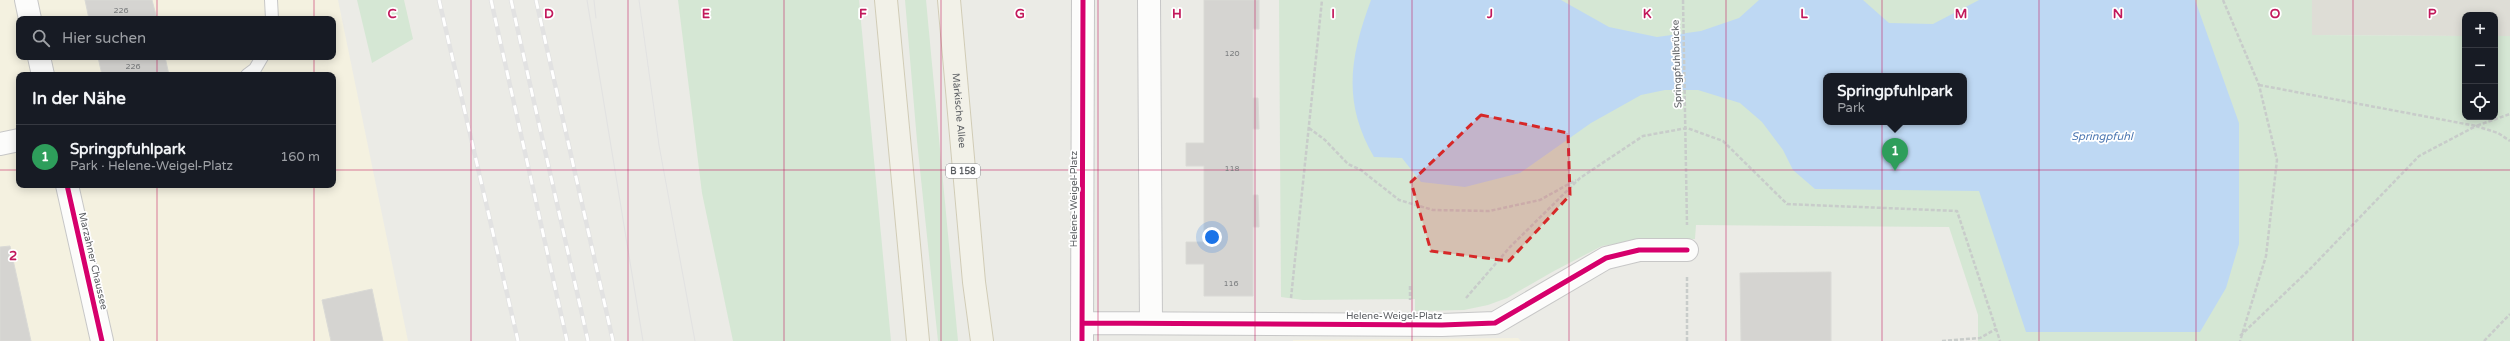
<!DOCTYPE html>
<html lang="de">
<meta charset="utf-8">
<style>
body{margin:0;font-family:"Varela Round",sans-serif;background:#242831;color:#f1f3f6}
.controls{position:absolute;right:12px;top:12px;display:grid;overflow:hidden;border-radius:8px;box-shadow:0 2px 10px #0003}
.controls button{width:36px;height:36px;display:grid;place-items:center;padding:0;border:0;border-bottom:1px solid #363941;background:#171b24;color:#f1f3f6;font:20px sans-serif}
.you{position:absolute;left:1212px;top:237px;width:14px;height:14px;margin:-10px;border:3px solid #fff;border-radius:50%;background:#1a73e8;box-shadow:0 0 0 6px #1a73e833}
.badge{display:grid;place-items:center;width:26px;height:26px;border-radius:50%;background:#1a73e8;color:#fff;font-size:13px;font-weight:700}
.pin{position:absolute;translate:-50% -33px;filter:drop-shadow(0 1px 2px #0008)}
.pin::after{content:'';position:absolute;top:21px;width:14px;height:12px;background:inherit;clip-path:polygon(0 0,100% 0,50% 100%)}
.popup{position:absolute;left:1823px;top:73px;width:144px;height:52px;box-sizing:border-box;display:grid;place-content:center;border-radius:8px;background:#171b24;filter:drop-shadow(0 1px 3px #0005);font-size:13px;white-space:nowrap;color:#9ea1a6}
.popup b{font-size:15px;color:#f1f3f6}
.popup::after{content:'';position:absolute;left:50%;top:100%;margin-left:-8px;border:8px solid transparent;border-top-color:#171b24}
.list{margin:0;padding:0;list-style:none}
h2{display:flex;justify-content:space-between;align-items:center;height:52px;margin:0;padding:0 16px;font-size:17px}
h2 small{font-size:13px;font-weight:400;color:#9ea1a6}
.list li{display:grid;grid-template-columns:26px 1fr auto;gap:12px;align-items:center;box-sizing:border-box;height:64px;padding:0 16px;border-top:1px solid #363941}
.list b{display:block;font-size:15px;white-space:nowrap}
.list p{margin:0;font-size:13px;white-space:nowrap;color:#9ea1a6}
.list em{font-size:13px;font-style:normal;color:#9ea1a6}
.icon{flex:none;width:22px;height:22px;fill:none;stroke:currentColor;stroke-width:2;stroke-linecap:round;stroke-linejoin:round}
.map{position:relative;flex:none;width:2510px;height:341px;overflow:hidden}
.search{position:absolute;background:#171b24;box-shadow:0 2px 10px #0003;left:16px;top:16px;width:320px;height:44px;display:flex;align-items:center;gap:10px;box-sizing:border-box;padding:0 14px;border-radius:8px;color:#9ea1a6;font-size:15px}
.panel{position:absolute;background:#171b24;box-shadow:0 2px 10px #0003;left:16px;top:72px;width:320px;height:116px;border-radius:8px}
.map>svg:first-child{display:block}
.commercial{fill:#f4f1e0;fill-rule:evenodd}
.education{fill:#deddd6}
.green{fill:#d5e7d4;fill-rule:evenodd}
.water{fill:#bed8f3;fill-rule:evenodd}
.building{fill:#d5d4d1;stroke:#dadad6}
.lines{fill:none;stroke-linecap:round;stroke-linejoin:round}
.service-casing{stroke:#c7c7c7;stroke-width:14}
.minor-casing{stroke:#c7c7c7;stroke-width:24}
.primary-casing{stroke:#d1ccb6;stroke-width:24}
.path{stroke:#c8ccca;stroke-width:2.5;stroke-dasharray:4 2;stroke-linecap:butt}
.service{stroke:#fcfcfb;stroke-width:12}
.minor{stroke:#fcfcfb;stroke-width:22}
.primary{stroke:#f2f1e8;stroke-width:22}
.tram{stroke:#e2e2e2;stroke-width:1}
.rail-casing{stroke:#e2e2e2;stroke-width:4.5}
.rail{stroke:#fff;stroke-width:3;stroke-dasharray:9;stroke-linecap:butt}
.cycleway-casing{stroke:#fff;stroke-width:8}
.cycleway{stroke:#d6006c;stroke-width:5}
.marked{fill:#d62828;fill-opacity:0.2;stroke:#d62828;stroke-width:3;stroke-dasharray:8 5;stroke-linejoin:round}
.grid{fill:none;stroke:#c2185b;stroke-width:1;stroke-opacity:0.55}
.labels{text-anchor:middle;dominant-baseline:central;stroke-width:3.5;stroke-linejoin:round;paint-order:stroke}
.number-label{font-size:8px;fill:#7b7d7f}
.shield{fill:#fff;stroke:#8d8f92;stroke-width:1}
.shield-label{font-size:9px;font-weight:bold;fill:#5c5f63}
.street-label{font-size:10px;fill:#5c5f63;stroke:#fff}
.water-label{font-size:11px;font-style:italic;fill:#4b76b1;stroke:#fff}
.grid-label{font-size:13px;text-anchor:middle;font-weight:bold;fill:#c2185b;stroke:#fff;stroke-width:3.5;stroke-linejoin:round;paint-order:stroke}
</style>
<div class="map">
<svg width="2510" height="341" viewBox="0 0 2510 341">
<rect width="100%" height="100%" fill="#ebebe6"/>
<path class="commercial" d="M0,0H338L408,341H0ZM19,19H333V57H19ZM19,75H333V185H19Z
M1518,338L1521,341H1293V340Z"/>
<path class="education" d="M2312,0H2510V36H2495V15H2465V36L2312,35Z"/>
<path class="green" d="M357,0H404L413,39L372,63Z
M678,0H859L891,341H733L702,193Z
M905,0H926L958,341H938L917,141Z
M1279,0H2312V35L2465,36V117H2495V36H2510V341H1978V315L1949,227L1696,225L1695,239L1634,241L1602,246L1554,271L1507,298L1488,305L1464,310L1415,311V299L1303,300L1281,297ZM1826,76H1964V122H1826Z"/>
<path class="water" d="M1371,0H1561L1609,27L1657,37L1701,31L1739,18L1759,0H1863L1889,23L1933,24L1979,0H2195L2239,123V244L2226,288L2200,332H2026L1979,191L1815,189L1793,170L1783,150L1762,122L1740,103L1698,90H1665L1641,95L1591,123L1520,173L1465,187L1421,182L1402,158L1374,157C1342,102 1350,57 1371,0ZM1826,76H1964V122H1826Z"/>
<path class="building" d="M85,0H152L157,19H89Z
M1204,0H1259V29H1253V98H1258L1259,129H1253V195H1258L1259,227H1253V296H1204V264H1186V242H1204V166H1186V143H1204Z
M98,57H165L169,75H102Z
M10,246L31,341H0V247Z
M1831,272V341H1741L1740,273Z
M372,289L383,341H331L322,300Z"/>
<g class="lines">
<g class="service-casing">
<path id="service" d="M271,0L272,19
M247,75L255,69L262,57"/>
</g>
<g class="minor-casing">
<path id="minor" d="M26,0L30,19
M1149,0L1151,323
M39,57L43,75
M0,144L19,140
M67,185L102,341
M1083,323L1442,325L1495,323L1606,258L1639,250H1687
M1082,341L1083,0"/>
</g>
<g class="primary-casing">
<g id="primary">
<path d="M886,0L918,341"/>
<path id="s1" d="M949,0L974,282L982,341"/>
</g>
</g>
<path class="path" d="M1683,0L1687,225
M2223,0L2259,85L2277,160L2266,256L2240,341
M2259,85L2476,126L2510,114
M1309,128L1325,140L1348,164L1361,170L1399,200L1433,210L1489,211L1540,200L1576,180
M1410,286V300
M1291,298L1322,0
M1466,298L1510,247L1580,178L1643,136L1687,128L1723,141L1787,204L1957,211L2000,341
M2240,336L2311,268L2419,156L2476,126L2498,133L2510,141
M1687,341V276
M1942,341L1980,338L1996,329
M2484,341L2510,314"/>
<use href="#service" class="service"/>
<use href="#minor" class="minor"/>
<use href="#primary" class="primary"/>
<path class="tram" d="M587,0L643,341
M594,0L596,18
M639,0L659,145L695,341"/>
<g class="rail-casing">
<path id="rail" d="M439,0L518,341
M491,0L567,341
M511,0L588,341
M536,0L613,341"/>
</g>
<use href="#rail" class="rail"/>
<g class="cycleway-casing">
<path id="cycleway" d="M67,185L102,341
M1083,323L1442,325L1495,323L1606,258L1639,250H1687
M1082,341L1083,0"/>
</g>
<use href="#cycleway" class="cycleway"/>
</g>
<path class="marked" d="M1481,115L1568,133L1570,195L1509,261L1431,251L1411,182Z"/>
<path class="grid" d="M157,0V19M314,0V19M471,0V341M628,0V341M784,0V341M941,0V341M1098,0V341M1255,0V341M1412,0V341M1569,0V341M1726,0V341M1882,0V341M2039,0V341M2196,0V341M2353,0V341M157,57V75M314,57V75M0,170H19M333,170H2510M157,185V341M314,185V341"/>
<g class="labels">
<g class="number-label">
<text x="121" y="10">226</text>
<text x="1232" y="53">120</text>
<text x="133" y="66">226</text>
<text x="1232" y="168">118</text>
<text x="1231" y="283">116</text>
</g>
<rect class="shield" x="946" y="164" width="34" height="14" rx="3"/>
<g class="shield-label">
<text x="963" y="171">B 158</text>
</g>
<g class="street-label">
<text transform="translate(1677 64) rotate(-92)">Springpfuhlbrücke</text>
<text stroke="none"><textPath href="#s1" startOffset="111">Märkische Allee</textPath></text>
<text transform="translate(1074 199) rotate(-90)">Helene-Weigel-Platz</text>
<text transform="translate(93 261) rotate(77)">Marzahner Chaussee</text>
<text x="1394" y="316">Helene-Weigel-Platz</text>
</g>
<g class="water-label">
<text x="2102" y="136">Springpfuhl</text>
</g>
</g>
<g class="grid-label">
<text x="392" y="18">C</text>
<text x="549" y="18">D</text>
<text x="706" y="18">E</text>
<text x="863" y="18">F</text>
<text x="1020" y="18">G</text>
<text x="1177" y="18">H</text>
<text x="1333" y="18">I</text>
<text x="1490" y="18">J</text>
<text x="1647" y="18">K</text>
<text x="1804" y="18">L</text>
<text x="1961" y="18">M</text>
<text x="2118" y="18">N</text>
<text x="2275" y="18">O</text>
<text x="2432" y="18">P</text>
<text x="13" y="260">2</text>
</g>
</svg>
<div class="controls">
<button>+</button>
<button>−</button>
<button><svg class="icon" aria-label="locate" viewBox="0 0 24 24"><circle cx="12" cy="12" r="6"/><path d="M12 2v4M12 18v4M2 12h4M18 12h4"/></svg></button>
</div>
<div class="you"></div>
<div class="pin badge" style="left:1895px;top:171px;background:#2e9e5b">1</div>
<div class="popup"><b>Springpfuhlpark</b>Park</div>
<div class="search"><svg class="icon" aria-label="search" viewBox="0 0 24 24"><circle cx="10" cy="10" r="6"/><path d="M15 15l6 6"/></svg>Hier suchen</div>
<section class="panel">
<h2>In der Nähe<small></small></h2>
<ul class="list">
<li><span class="badge" style="background:#2e9e5b">1</span><div><b>Springpfuhlpark</b><p>Park · Helene-Weigel-Platz</p></div><em>160 m</em></li>
</ul>
</section>
</div>
